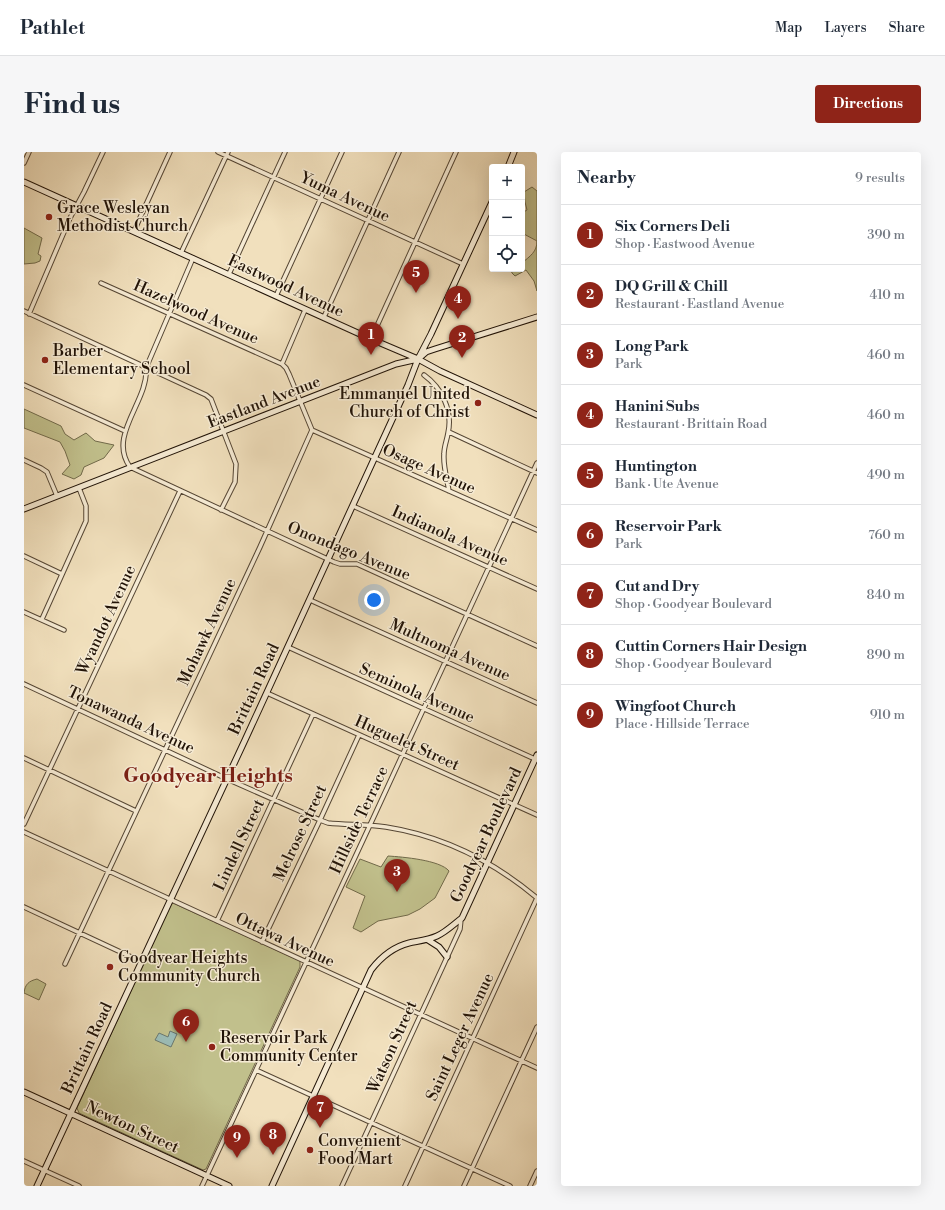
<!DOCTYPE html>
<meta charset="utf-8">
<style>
body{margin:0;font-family:"Libre Bodoni",serif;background:#f6f6f7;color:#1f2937}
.controls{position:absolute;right:12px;top:12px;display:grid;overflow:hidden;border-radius:4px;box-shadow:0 4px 16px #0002}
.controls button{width:36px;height:36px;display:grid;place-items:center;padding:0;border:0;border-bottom:1px solid #e0e1e3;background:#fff;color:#1f2937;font:20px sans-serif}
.you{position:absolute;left:350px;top:448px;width:14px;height:14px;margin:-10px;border:3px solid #fff;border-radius:50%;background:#1a73e8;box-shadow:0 0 0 6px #1a73e833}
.badge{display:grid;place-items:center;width:26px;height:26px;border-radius:50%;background:#8f2418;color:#fff;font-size:13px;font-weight:700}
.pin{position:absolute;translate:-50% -33px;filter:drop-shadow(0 1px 2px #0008)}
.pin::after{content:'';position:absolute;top:21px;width:14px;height:12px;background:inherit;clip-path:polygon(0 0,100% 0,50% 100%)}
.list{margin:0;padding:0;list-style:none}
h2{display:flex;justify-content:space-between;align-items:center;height:52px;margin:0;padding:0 16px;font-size:17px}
h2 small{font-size:13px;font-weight:400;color:#747a83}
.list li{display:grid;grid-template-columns:26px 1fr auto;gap:12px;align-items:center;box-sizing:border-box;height:60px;padding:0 16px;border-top:1px solid #e0e1e3}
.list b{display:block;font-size:15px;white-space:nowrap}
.list p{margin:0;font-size:13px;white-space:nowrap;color:#747a83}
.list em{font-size:13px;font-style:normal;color:#747a83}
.icon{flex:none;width:22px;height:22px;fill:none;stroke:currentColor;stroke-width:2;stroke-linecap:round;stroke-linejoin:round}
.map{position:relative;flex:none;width:513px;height:1034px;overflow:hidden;border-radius:4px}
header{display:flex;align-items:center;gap:24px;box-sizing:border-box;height:56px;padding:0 20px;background:#fff;border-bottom:1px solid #e0e1e3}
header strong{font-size:19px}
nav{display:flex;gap:22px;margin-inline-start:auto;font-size:14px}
.intro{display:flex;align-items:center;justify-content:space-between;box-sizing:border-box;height:96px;padding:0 24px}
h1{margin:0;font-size:28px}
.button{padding:10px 18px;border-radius:4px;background:#8f2418;color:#fff;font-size:14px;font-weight:700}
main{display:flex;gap:24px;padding:0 24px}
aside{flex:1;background:#fff;border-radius:4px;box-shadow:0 4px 16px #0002}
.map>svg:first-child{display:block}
.green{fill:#c1c08c;stroke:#716a4a}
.water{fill:#9bbcb6;stroke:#6a7870}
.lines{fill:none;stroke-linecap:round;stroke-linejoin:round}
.street-casing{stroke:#554634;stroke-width:5.5}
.secondary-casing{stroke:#211307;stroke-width:7}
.street{stroke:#f6ebd4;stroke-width:3.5}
.secondary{stroke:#f6ebd4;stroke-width:5}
.poi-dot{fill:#8f2418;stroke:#f6ebd4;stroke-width:1.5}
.labels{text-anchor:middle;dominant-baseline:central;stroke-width:3;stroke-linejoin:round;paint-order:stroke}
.street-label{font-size:16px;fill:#211307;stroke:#f6ebd4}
.poi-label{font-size:16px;fill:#211307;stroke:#f6ebd4;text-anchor:start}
.district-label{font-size:20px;font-weight:bold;fill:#7a1f14;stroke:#f6ebd4}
</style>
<header>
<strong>Pathlet</strong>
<nav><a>Map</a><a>Layers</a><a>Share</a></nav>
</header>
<div class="intro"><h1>Find us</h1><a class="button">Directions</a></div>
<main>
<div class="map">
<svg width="513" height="1034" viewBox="0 0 513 1034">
<rect width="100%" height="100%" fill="#f1e0bd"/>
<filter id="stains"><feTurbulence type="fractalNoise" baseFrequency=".005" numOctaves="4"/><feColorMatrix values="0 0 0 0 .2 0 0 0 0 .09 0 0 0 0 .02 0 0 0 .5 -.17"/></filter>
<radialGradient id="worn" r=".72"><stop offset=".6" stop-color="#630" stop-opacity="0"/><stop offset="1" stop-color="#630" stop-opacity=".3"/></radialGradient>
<path class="green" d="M508,35L513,39V139L510,129L502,118L491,124L488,121L487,118L498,117V111C506,104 513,100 513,89L498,81V61L503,58L501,50L500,40Z
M0,76L18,86L14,102L17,104L16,109L11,111L0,112Z
M0,257L37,274L41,282L50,288L62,281L71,289L90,293L80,306L60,315L57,323L50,327L38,322L46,313L41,299L36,290L0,276Z
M364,704C379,705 416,708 425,719L411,746L396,757L384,763L354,769L337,780L329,776L341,744L322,735L336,707L357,715Z
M149,751L276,809V815L182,1017L179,1018L55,961L53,956L147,752Z
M13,827L22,832L15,848L0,841C1,832 5,829 13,827Z"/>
<path class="water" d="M146,879L153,882L147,895L131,888L135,881L144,885Z"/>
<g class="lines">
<g class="street-casing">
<path id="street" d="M194,0L439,112
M0,11L5,0
M110,79L146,0
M157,101L204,0
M169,106L122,216C125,249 83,283 106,315L310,410L316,412H333L513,494
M205,122L261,0
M252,144L318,0
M0,159L182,243L187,247L212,312L211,330L197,358
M5,162L46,66L60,40L79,0
M300,165L375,0
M347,187L432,0
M258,212L281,158
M400,223C418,236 429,259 424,281C423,288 420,294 420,302C419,314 423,327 425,339
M0,233L101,279
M288,278L513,378
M425,280L513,321
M0,308L17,316L23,320L33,344
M329,354L513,437
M0,404L38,422
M286,448L513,551
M0,460L40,478
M18,467L62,369V354L55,336
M264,495L513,608
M0,532L203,627L296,668L304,671C323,673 343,672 362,675C419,684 469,709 513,746
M243,541L513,663
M0,606L112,659
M0,672L156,339
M0,680L513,916
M0,755L118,810
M193,769L289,562
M238,790L296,668L335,583
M41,812L236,395L288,278L265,222L262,216L258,212L77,131
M232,918L486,1034
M0,1009L55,1034
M178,1034L346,673L513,311
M318,1034L436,777L437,767
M381,1034L513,746
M440,1034L513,875
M506,1034L513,1019"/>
</g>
<g class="secondary-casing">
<path id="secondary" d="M484,15L490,0
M0,30L347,187L394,207L416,219L513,263
M0,357L372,212L394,207L402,200L411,197L513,165
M404,788L415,795L423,805
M0,940L205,1034
M13,1034L221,588L384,233L394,207L407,182L468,50
M248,1034L347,818C357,805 369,795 385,791C394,789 404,788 413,784C422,780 430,772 438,766L513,603"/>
</g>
<use href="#street" class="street"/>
<use href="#secondary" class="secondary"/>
</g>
<g class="poi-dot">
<circle cx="25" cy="65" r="4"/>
<circle cx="21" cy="208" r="4"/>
<circle cx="454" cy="251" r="4"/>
<circle cx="86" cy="815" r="4"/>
<circle cx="188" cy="895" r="4"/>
<circle cx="286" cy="998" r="4"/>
</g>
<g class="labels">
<g class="street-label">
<text transform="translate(321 45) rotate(25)">Yuma Avenue</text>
<text transform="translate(262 134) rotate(25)">Eastwood Avenue</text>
<text transform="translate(172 160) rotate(24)">Hazelwood Avenue</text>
<text transform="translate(240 250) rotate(-21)">Eastland Avenue</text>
<text transform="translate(405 317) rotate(24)">Osage Avenue</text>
<text transform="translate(426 384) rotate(24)">Indianola Avenue</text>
<text transform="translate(325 399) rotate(22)">Onondago Avenue</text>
<text transform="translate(82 468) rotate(-65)">Wyandot Avenue</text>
<text transform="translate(183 480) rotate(-65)">Mohawk Avenue</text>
<text transform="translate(426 498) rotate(24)">Multnoma Avenue</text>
<text transform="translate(230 537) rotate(-65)">Brittain Road</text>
<text transform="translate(393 541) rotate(24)">Seminola Avenue</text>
<text transform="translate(107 568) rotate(25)">Tonawanda Avenue</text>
<text transform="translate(383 591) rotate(24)">Huguelet Street</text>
<text transform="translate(335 668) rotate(-65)">Hillside Terrace</text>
<text transform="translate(276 681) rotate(-65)">Melrose Street</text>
<text transform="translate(462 683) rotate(-65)">Goodyear Boulevard</text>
<text transform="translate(215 693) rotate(-65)">Lindell Street</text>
<text transform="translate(261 788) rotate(25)">Ottawa Avenue</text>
<text transform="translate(436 885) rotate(-65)">Saint Leger Avenue</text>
<text transform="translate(368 895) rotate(-66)">Watson Street</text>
<text transform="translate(63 896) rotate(-65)">Brittain Road</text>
<text transform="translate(108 975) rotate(25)">Newton Street</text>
</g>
<g class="poi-label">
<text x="33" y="56">Grace Wesleyan<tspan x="33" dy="18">Methodist Church</tspan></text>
<text x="29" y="199">Barber<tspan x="29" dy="18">Elementary School</tspan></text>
<text x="446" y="242" text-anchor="end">Emmanuel United<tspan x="446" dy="18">Church of Christ</tspan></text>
<text x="94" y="806">Goodyear Heights<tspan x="94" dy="18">Community Church</tspan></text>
<text x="196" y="886">Reservoir Park<tspan x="196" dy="18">Community Center</tspan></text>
<text x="294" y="989">Convenient<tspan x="294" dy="18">Food Mart</tspan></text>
</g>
<g class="district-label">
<text x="184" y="624">Goodyear Heights</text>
</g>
</g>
<rect width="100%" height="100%" filter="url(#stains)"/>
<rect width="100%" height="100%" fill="url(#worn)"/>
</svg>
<div class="controls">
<button>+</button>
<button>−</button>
<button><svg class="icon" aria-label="locate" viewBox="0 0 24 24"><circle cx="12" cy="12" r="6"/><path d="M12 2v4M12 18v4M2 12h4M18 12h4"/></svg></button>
</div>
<div class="you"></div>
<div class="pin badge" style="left:347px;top:203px">1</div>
<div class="pin badge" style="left:438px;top:206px">2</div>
<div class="pin badge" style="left:373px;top:740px">3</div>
<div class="pin badge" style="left:434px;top:167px">4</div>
<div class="pin badge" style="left:392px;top:141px">5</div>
<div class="pin badge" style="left:162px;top:890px">6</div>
<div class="pin badge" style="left:296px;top:976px">7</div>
<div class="pin badge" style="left:249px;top:1003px">8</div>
<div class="pin badge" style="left:213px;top:1006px">9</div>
</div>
<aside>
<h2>Nearby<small>9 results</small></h2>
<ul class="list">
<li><span class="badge">1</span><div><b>Six Corners Deli</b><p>Shop · Eastwood Avenue</p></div><em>390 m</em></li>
<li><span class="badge">2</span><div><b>DQ Grill &amp; Chill</b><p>Restaurant · Eastland Avenue</p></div><em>410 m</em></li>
<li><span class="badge">3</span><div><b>Long Park</b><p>Park</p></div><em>460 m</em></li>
<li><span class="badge">4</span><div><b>Hanini Subs</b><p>Restaurant · Brittain Road</p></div><em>460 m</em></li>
<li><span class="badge">5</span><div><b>Huntington</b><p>Bank · Ute Avenue</p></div><em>490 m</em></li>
<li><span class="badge">6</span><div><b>Reservoir Park</b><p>Park</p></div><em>760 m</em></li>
<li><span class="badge">7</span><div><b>Cut and Dry</b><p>Shop · Goodyear Boulevard</p></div><em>840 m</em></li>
<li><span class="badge">8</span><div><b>Cuttin Corners Hair Design</b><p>Shop · Goodyear Boulevard</p></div><em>890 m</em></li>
<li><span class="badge">9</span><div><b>Wingfoot Church</b><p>Place · Hillside Terrace</p></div><em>910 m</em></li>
</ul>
</aside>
</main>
